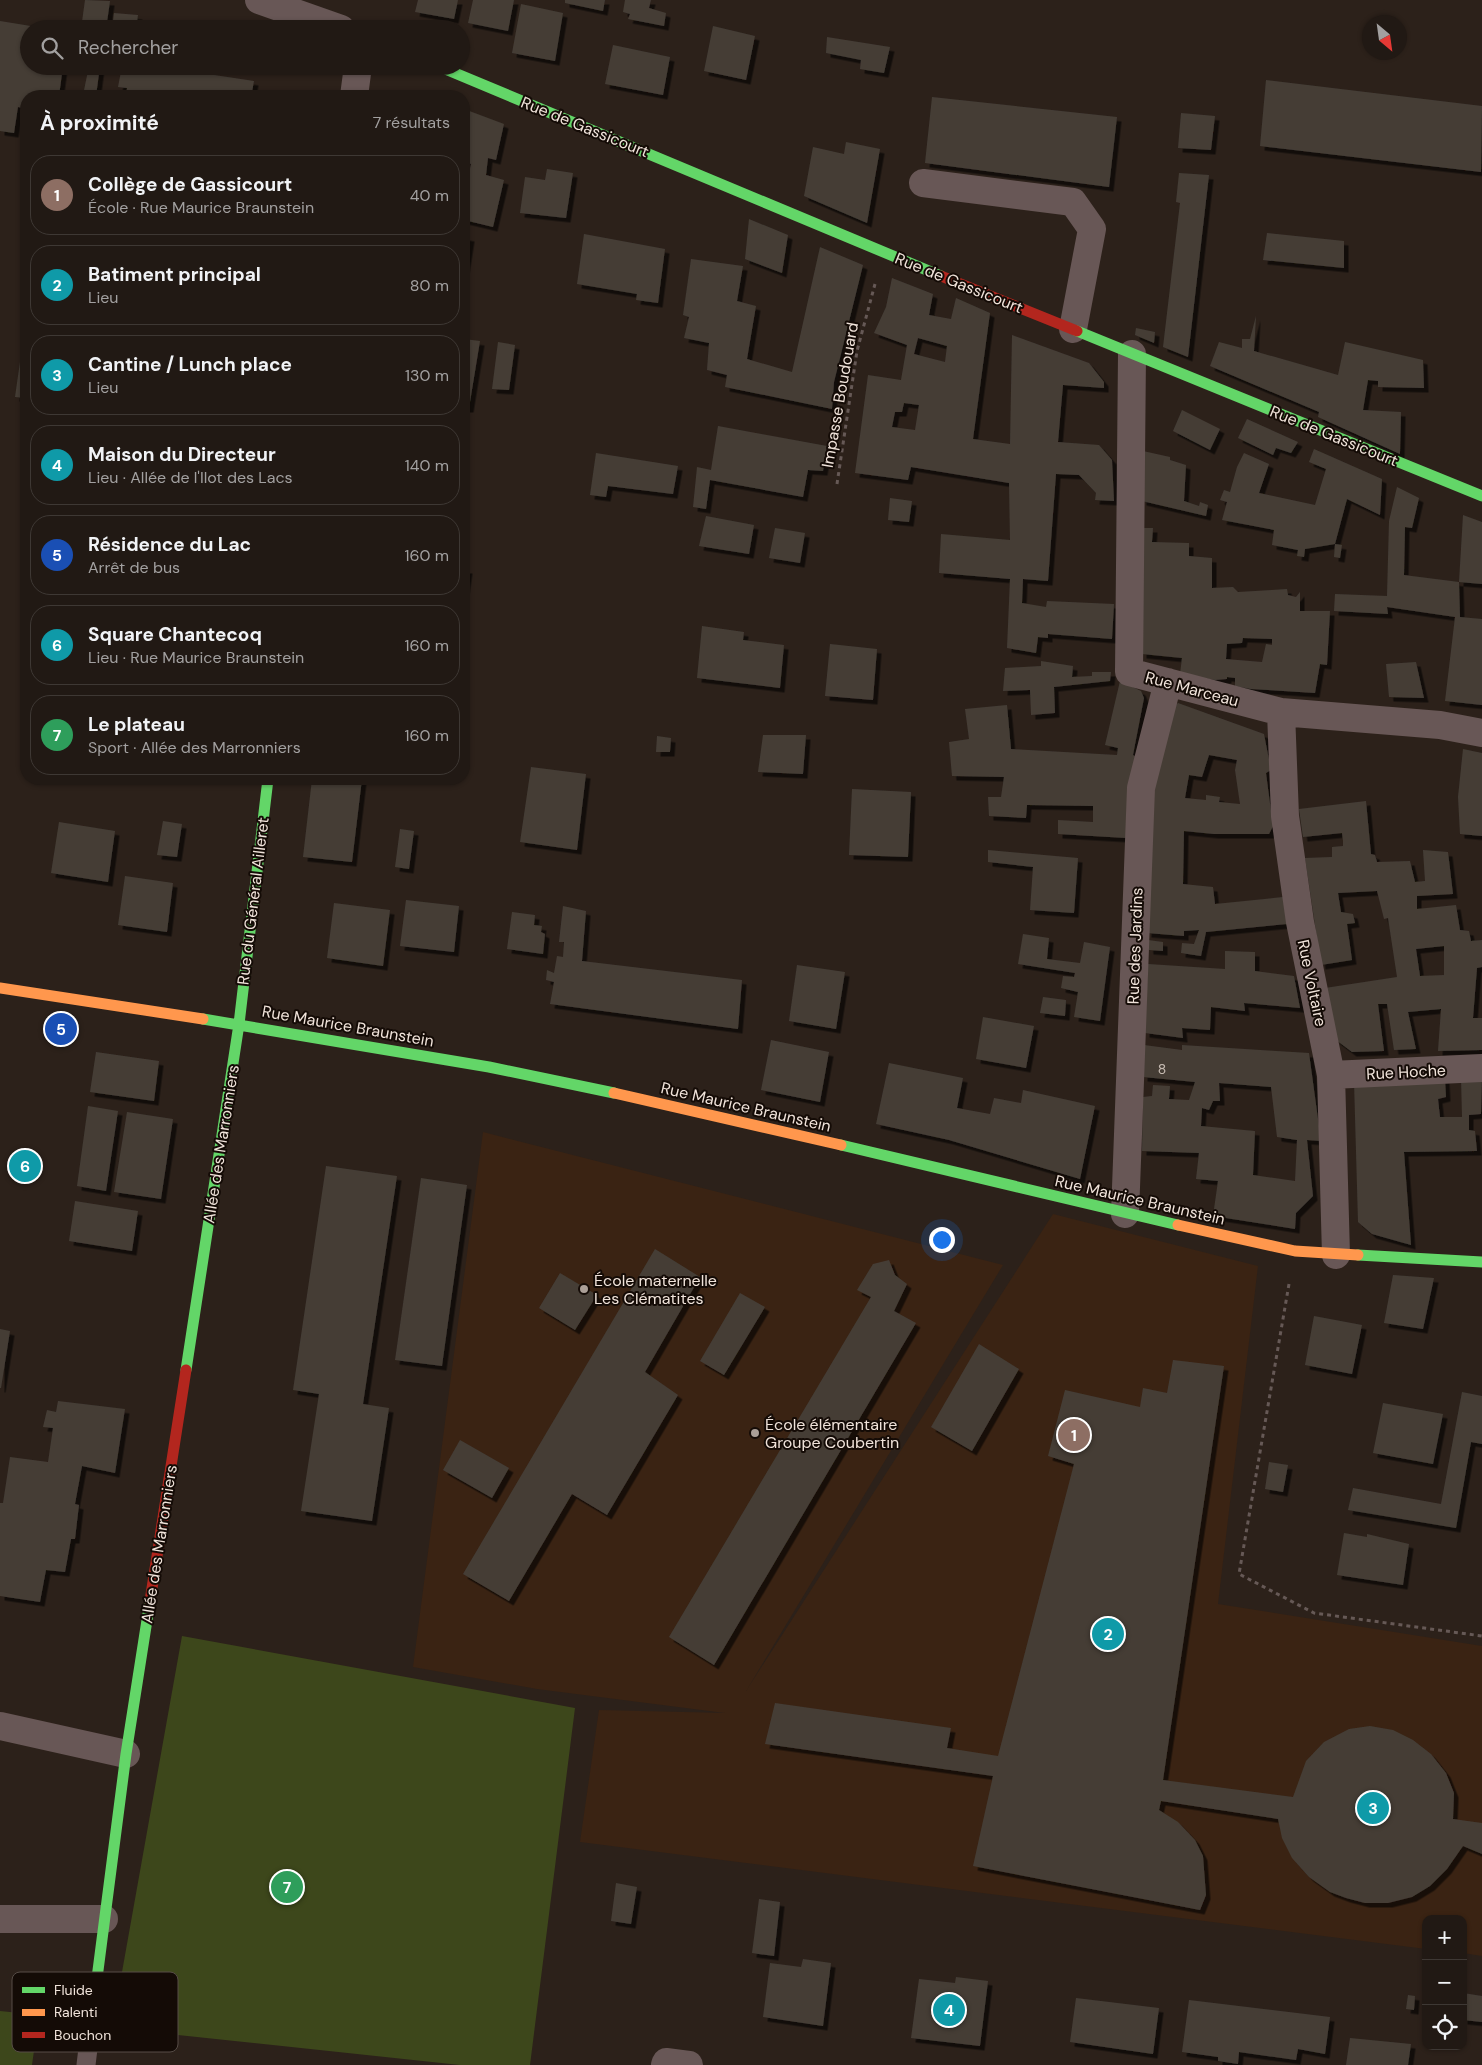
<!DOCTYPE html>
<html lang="fr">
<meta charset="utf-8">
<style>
body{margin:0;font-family:"DM Sans",sans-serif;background:#29221d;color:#f1f3f6}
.controls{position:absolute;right:15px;bottom:15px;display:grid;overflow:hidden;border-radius:10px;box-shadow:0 1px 4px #0004}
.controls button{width:45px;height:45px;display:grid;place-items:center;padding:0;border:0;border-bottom:1px solid #3e3834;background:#211914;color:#f1f3f6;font:25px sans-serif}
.compass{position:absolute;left:1362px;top:15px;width:45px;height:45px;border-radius:50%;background:#211914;box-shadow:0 1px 4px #0004;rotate:151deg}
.you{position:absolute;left:941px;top:1239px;width:18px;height:18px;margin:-12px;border:4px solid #fff;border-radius:50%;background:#1a73e8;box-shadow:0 0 0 8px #1a73e833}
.badge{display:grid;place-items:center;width:32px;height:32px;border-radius:50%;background:#1a73e8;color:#fff;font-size:16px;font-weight:700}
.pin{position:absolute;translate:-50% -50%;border:2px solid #fff;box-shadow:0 1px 5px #0006}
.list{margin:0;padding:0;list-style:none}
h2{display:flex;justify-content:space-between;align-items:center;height:65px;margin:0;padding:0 20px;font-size:21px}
h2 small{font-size:16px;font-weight:400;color:#a2a0a0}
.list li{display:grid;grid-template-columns:32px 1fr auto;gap:15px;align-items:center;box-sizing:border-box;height:80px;margin:0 10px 10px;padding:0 10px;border:1px solid #3e3834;border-radius:20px}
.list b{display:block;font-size:19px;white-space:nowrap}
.list p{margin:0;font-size:16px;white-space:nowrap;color:#a2a0a0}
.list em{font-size:16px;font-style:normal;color:#a2a0a0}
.icon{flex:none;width:28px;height:28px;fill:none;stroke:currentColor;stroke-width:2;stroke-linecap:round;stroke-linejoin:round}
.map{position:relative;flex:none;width:1482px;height:2065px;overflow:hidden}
.search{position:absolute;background:#211914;box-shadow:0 1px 4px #0004;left:20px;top:20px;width:450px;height:55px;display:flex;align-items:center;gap:12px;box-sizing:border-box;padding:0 18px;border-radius:28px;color:#a2a0a0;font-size:19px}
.panel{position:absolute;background:#211914;box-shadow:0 1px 4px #0004;left:20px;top:90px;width:450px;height:695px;border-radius:20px}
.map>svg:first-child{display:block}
.built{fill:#3a2313}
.green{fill:#3d471b}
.building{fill:#443d36;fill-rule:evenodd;filter:url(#shadow)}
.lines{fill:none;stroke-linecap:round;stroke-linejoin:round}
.path{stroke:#665956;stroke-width:3;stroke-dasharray:4 4;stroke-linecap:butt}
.lane{stroke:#685756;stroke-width:19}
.street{stroke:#685756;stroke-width:28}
.fast{stroke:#63d668;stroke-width:11}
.slow{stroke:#ff974d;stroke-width:11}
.jam{stroke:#b3261e;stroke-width:11}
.poi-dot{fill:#ab9f97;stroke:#140b06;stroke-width:2}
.labels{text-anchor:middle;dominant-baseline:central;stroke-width:4;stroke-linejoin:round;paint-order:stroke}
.number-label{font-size:14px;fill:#c5bab1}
.street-label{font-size:16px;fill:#f0e3da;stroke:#140b06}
.poi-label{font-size:16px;fill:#f0e3da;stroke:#140b06;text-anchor:start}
.key{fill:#140b06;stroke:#564c46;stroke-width:1}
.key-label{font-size:14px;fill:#f0e3da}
</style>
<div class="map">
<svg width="1482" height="2065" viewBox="0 0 1482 2065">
<defs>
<filter id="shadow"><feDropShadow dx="4.5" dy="4.5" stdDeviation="0" flood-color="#0009"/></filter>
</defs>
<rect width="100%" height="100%" fill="#2c211a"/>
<path class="built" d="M483,1132L1003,1265L746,1691L1053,1214L1258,1266L1218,1604L1482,1646V1956L1463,1953V1919H1426V1949L580,1842L599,1710L725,1713L537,1689L413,1667Z"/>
<path class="green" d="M182,1636L575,1708L530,2065H460L112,2028Z
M0,2011L39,2015L32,2065H0Z"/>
<path class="building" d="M85,0L110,1L106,29H81Z
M418,0H458L454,19L415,12Z
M473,0H514L508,31L468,23Z
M565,0H605L603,11L565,3Z
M625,0H651L649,8L666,13L664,26L628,19L630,14L623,12Z
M521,4L563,13L555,61L512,53Z
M114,13L138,15L136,29H112Z
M0,21L43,28L29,29V66H63L59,96H26V109L18,107L14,133L0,131Z
M713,26L755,36L746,80L704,71Z
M827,37L890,47L884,73L860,69L861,60L826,53Z
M613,45L670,57L663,95L605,84Z
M89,66H100L96,96L83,95Z
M122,66H155L254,81L252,92L274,96H126L127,88L118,87Z
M1266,80L1482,106L1481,172L1260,146Z
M932,97L1117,117L1109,187L925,163Z
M464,109L504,124L496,160L488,158L486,175L504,180L493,227L464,220V198L471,164L464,162Z
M1181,113L1215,116L1211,150L1178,148Z
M846,142L880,149L867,223L804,196L813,147L844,154Z
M547,169L573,173L566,218L520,213L525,177L545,180Z
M1179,173L1209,175L1188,357L1163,347L1180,203L1176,202Z
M749,219L788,235L782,273L745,259Z
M1267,233L1344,241V268L1263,260Z
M584,234L665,249L658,303L636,300L637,294L577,284Z
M464,236L470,237L465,269H464Z
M820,247L863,265L834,382L832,409L725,387L727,375L707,370L709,343L684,338L689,317L683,315L691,259L743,266L737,301L756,306L747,359L792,372Z
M892,278L933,294L929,315L951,319L956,298L990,313L973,439L1010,444L1012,335L1089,363L1104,382V388L1063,385L1058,442L1099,445L1112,460L1114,501L1095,500L1096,493L1079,475L1056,474L1048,581L1023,579L1022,603L1046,607L1047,601L1114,604L1112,639L1048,634V638L1038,637L1036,653L1007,648L1010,579L939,573L941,534L1010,540L1009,483L911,467L908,480L855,473L868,375L901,380L907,345L874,333L886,307ZM918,338L947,346L945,362L914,354ZM904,403L919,405L915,430L892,427L895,412H902Z
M1256,316L1254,351L1338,375L1345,342L1423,360L1424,388L1378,387V381L1368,380L1363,410L1401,412L1400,454L1318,417L1319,412L1210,366L1219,342L1242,348V339H1250Z
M1136,328L1155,332L1154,343L1135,335Z
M464,339L480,341L469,408H464Z
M498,342L515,345L509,390L492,389Z
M20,362L26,364V398L15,397Z
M1182,410L1220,429L1210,450L1173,431Z
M1247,419L1298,442L1291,453L1276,448L1273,455L1238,438Z
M718,426L827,446L823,471L808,470L803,497L710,480L706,509L693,507L697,467L711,470Z
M1314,449L1382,479L1380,515L1347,499L1335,544L1305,549L1304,557L1297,556L1298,550L1272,545L1274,530L1222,520L1227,502L1220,500L1224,490L1230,492L1237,467L1244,453L1269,464L1259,493L1315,505L1326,469L1309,462Z
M1143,451L1170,457V460L1186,465L1184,501L1199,506L1200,502L1208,505L1206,516L1142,501Z
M596,453L678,466L673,494L608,486L606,497L590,495Z
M1397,487L1419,498L1412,528L1405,527L1404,575L1459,582L1460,617L1482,619V705L1445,701L1455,617L1387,607L1388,614L1334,611L1335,594L1387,596L1389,521Z
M890,498L912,501L909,522L888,520Z
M1463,515L1482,522V584L1459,582Z
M706,516L754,525L749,554L699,546Z
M775,528L805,533L800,563L769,558Z
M1143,528H1153L1152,542L1189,543V556L1212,558V588L1233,587L1238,592L1287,589L1288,595L1296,597L1300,592V611H1330L1327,665L1320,664L1315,693L1251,689L1235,686V678L1227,677V679L1215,680L1180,674L1182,658L1142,654ZM1243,638L1272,639V645L1266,644L1262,662L1226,659L1227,644L1242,643Z
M1335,544L1342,545L1340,558L1334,557Z
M464,569H468L465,590H464Z
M702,626L744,632L743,640L784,645L780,688L697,678Z
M830,644L877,649L873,700L825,696Z
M1041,661L1073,666L1072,677L1092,676V672H1111L1110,681L1054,687L1055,713L1031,715L1030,690L1003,691L1005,668L1041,666Z
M1416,662L1424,698L1389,697L1386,664Z
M1120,681L1141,691L1144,698L1133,755L1138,758L1126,838L1058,834V820L1093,822V806L1027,805L1026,818L989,816L988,797H1001L1004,777L952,776L949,742L969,739L965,709L1007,705L1011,749L1117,755L1118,748L1105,745Z
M1178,703L1264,734L1271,770L1266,773L1273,826L1269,834H1214L1184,831L1183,884L1213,887L1215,904L1283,897L1287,924L1206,932L1201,956L1181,953L1182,943L1194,944L1199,930L1184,931V936L1147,933L1150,784L1169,710ZM1209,755L1237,760L1235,770L1240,804L1219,802L1220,797L1206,795V800L1185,798L1189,775L1202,777Z
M763,735H806L803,774L758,772Z
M657,736L671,738L670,752H656Z
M1463,749L1482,753V836L1460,834L1458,797Z
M531,767L586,774L577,850L520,842Z
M312,779H362L352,862L303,857Z
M852,789L911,792L908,857L849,855Z
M1366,801L1371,854L1375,855L1377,862L1410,861L1415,882L1425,881L1423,850L1448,852L1453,894L1417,896V909L1456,905L1460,930L1469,931L1471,941L1482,940V967L1477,968L1473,1018H1482V1050L1438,1051L1441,1009L1408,1012L1416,1049L1394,1050L1387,1004H1378L1384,1051L1352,1052L1336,1040L1325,988L1397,977L1388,918L1384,919L1377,891L1338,893L1341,912L1353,914L1355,923L1347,924L1352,960L1321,965L1305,858L1332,857V847L1343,846V841L1342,833L1303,837L1299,809ZM1444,946V975L1420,976L1416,949Z
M163,821L182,824L177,857L157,855Z
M59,822L115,831L108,882L51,873Z
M400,829L414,831L409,869L395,867Z
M988,850L1078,858L1074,913L1030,910L1033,867L988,862Z
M125,876L173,883L167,932L118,925Z
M406,900L459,906L454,952L400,946Z
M334,903L390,910L383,966L327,958Z
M563,906L586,911L582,961L742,980L738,1029L550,1004L554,982L546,980L547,970L554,973L557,956L563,957L564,942H559Z
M512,912L535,915L534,925L542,926L541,932L545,934L543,954L507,949Z
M1023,934L1049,938L1047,959L1080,963L1084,942L1110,947L1100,1021L1074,1017L1078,992L1061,988L1063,976L1074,977L1075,973L1018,964Z
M1148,940L1163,942V951L1149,950Z
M1225,951L1255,952V971L1294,976L1300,1008L1244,1003L1245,1011L1211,1007L1210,1030L1182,1028L1183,1038L1145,1033L1148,964L1225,969Z
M797,965L845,972L836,1029L789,1021Z
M1043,997L1066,1000L1065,1016L1040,1013Z
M983,1017L1034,1026L1026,1068L976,1059Z
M771,1040L829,1052L820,1102L761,1090Z
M1144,1045L1182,1050V1045L1309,1053L1321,1141L1307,1140L1313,1196L1296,1213L1295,1229L1213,1216L1218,1181L1196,1179L1199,1153L1142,1151L1143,1097L1152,1096L1153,1085L1170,1086L1169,1099L1189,1100L1195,1082L1143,1077ZM1219,1083L1271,1087L1277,1137L1297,1140L1295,1181L1253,1175L1255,1131L1201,1126L1202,1108L1209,1110L1213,1101H1220Z
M96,1052L159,1061L154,1101L90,1092Z
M889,1063L963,1078L957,1108L990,1114L994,1098L1021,1103L1023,1090L1095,1106L1080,1179L949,1140L876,1124Z
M1482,1076L1481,1114L1469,1115V1130L1475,1131L1477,1151L1404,1152L1411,1245L1372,1234L1358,1222L1354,1081L1445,1079L1446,1097L1438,1099L1440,1117H1462L1461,1077Z
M88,1106L118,1111L106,1191L77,1186Z
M127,1112L173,1119L161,1199L114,1192Z
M326,1166L397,1176L363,1404L389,1408L372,1521L301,1511L319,1394L293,1390Z
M421,1178L467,1185L442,1366L395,1360Z
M75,1201L138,1211L132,1251L69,1241Z
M655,1249L700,1277L645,1372L678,1395L607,1515L572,1494L509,1601L463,1574Z
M889,1260L895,1275L907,1284L894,1311L916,1323L714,1665L669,1637L871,1297L857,1290L873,1264Z
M560,1273L597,1295L575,1330L539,1308Z
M1393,1275L1434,1278L1423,1329L1384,1323Z
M740,1293L765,1307L724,1375L700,1361Z
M1314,1316L1362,1325L1352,1374L1305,1365Z
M0,1329L10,1331L1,1388H0Z
M979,1344L1019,1369L972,1451L931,1427Z
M1173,1360L1224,1366L1163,1780L1293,1797L1306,1761L1324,1742L1349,1729L1370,1726L1393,1730L1413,1740L1431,1754L1446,1773L1454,1793L1453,1819L1482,1823V1854L1463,1846L1447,1869L1430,1886L1412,1897L1388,1903H1365L1346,1898L1330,1892L1309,1877L1292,1858L1282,1838L1278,1819L1161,1801L1159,1810L1178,1822L1195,1840L1203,1856L1206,1895L1200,1910L973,1866L993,1776L765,1744L775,1703L951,1728L947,1748L998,1756L1074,1464L1048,1456L1065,1390L1140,1407L1143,1388L1167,1393Z
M1462,1392L1482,1396V1444L1471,1442L1456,1528L1348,1510L1353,1488L1441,1504Z
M58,1401L125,1409L115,1473L82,1466L75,1504L79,1505L75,1539H71L65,1572L46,1570L40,1602L0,1596V1503H3L10,1457L48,1462L53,1428L43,1427L47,1410L56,1412Z
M1383,1403L1443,1414L1433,1464L1373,1453Z
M460,1440L509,1468L492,1498L443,1470Z
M1269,1462L1288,1465L1283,1492L1265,1489Z
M1344,1533L1367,1537V1534L1409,1544L1403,1585L1337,1575Z
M616,1883L637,1887L631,1924L611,1921Z
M759,1899L780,1902L774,1956L752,1953Z
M803,1959L831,1963L823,2026L763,2017L770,1963L801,1967Z
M956,1977L988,1981L980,2046L911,2038L919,1979L955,1983Z
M1463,1993L1482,1996V2022L1463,2020Z
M1408,1995L1415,1996L1414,2010L1406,2009Z
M1076,1998L1159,2008L1153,2054L1070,2042Z
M1189,2000L1330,2017L1325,2054L1298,2049L1296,2060L1239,2052L1238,2064L1218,2061V2057L1182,2052Z
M1350,2038L1411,2044L1408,2065H1346Z"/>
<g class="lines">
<path class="path" d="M837,484L857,351L875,284
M1289,1284L1239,1574L1314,1613L1482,1636"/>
<path class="lane" d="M86,2065L89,2040"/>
<path class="street" d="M259,0L341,29
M354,96L358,66
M923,183L1073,202L1092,229L1073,329
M1132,354L1129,672L1281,712L1440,725L1482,733
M1281,712L1285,816L1300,922L1331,1075L1336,1255
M1331,1075L1482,1068
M1125,1214L1141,788L1168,682
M0,1726L126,1754
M0,1919H104
M665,2065L666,2062L689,2065"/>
<path class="fast" d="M438,66L941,276
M1077,331L1482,496
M203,1019L489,1067L614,1093
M841,1145L1178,1225
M1358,1255L1482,1262
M186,1370L239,1024L268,779
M89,2040L126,1754L150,1601"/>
<path class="slow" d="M0,988L203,1019
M614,1093L841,1145
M1178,1225L1295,1251L1358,1255"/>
<path class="jam" d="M941,276L1077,331
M150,1601L186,1370"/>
</g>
<g class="poi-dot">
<circle cx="584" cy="1289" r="5"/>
<circle cx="755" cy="1433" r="5"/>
</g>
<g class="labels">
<g class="number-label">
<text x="1162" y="1069">8</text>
</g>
<g class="street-label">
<text transform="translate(585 127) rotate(22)">Rue de Gassicourt</text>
<text transform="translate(959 283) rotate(22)">Rue de Gassicourt</text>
<text transform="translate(840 395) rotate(-80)">Impasse Boudouard</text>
<text transform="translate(1334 436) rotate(22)">Rue de Gassicourt</text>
<text transform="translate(1192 689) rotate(15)">Rue Marceau</text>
<text transform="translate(253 901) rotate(-83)">Rue du Général Ailleret</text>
<text transform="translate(1135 946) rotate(-88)">Rue des Jardins</text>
<text transform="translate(1312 983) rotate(78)">Rue Voltaire</text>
<text transform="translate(348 1026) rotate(10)">Rue Maurice Braunstein</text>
<text transform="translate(1406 1072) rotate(-3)">Rue Hoche</text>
<text transform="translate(746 1107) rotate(13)">Rue Maurice Braunstein</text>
<text transform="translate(221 1144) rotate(-81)">Allée des Marronniers</text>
<text transform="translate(1140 1200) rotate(13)">Rue Maurice Braunstein</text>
<text transform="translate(159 1544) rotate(-81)">Allée des Marronniers</text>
</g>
<g class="poi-label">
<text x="594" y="1280">École maternelle<tspan x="594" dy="18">Les Clématites</tspan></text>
<text x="765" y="1424">École élémentaire<tspan x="765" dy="18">Groupe Coubertin</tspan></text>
</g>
</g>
<rect x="12" y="1972" width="166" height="80" rx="8" class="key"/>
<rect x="22" y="1987" width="23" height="6" fill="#63d668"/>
<rect x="22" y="2009" width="23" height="7" fill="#ff974d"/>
<rect x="22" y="2032" width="23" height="6" fill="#b3261e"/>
<g class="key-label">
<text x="54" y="1995">Fluide</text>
<text x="54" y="2017">Ralenti</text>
<text x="54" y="2040">Bouchon</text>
</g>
</svg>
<div class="controls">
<button>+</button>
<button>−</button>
<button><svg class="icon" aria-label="locate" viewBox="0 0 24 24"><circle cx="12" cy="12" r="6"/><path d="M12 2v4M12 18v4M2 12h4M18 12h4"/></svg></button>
</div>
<svg class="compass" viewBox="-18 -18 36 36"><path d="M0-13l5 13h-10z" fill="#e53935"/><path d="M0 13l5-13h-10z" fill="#a2a0a0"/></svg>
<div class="you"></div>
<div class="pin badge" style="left:1074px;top:1435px;background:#8d6e63">1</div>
<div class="pin badge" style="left:1108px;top:1634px;background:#0f9aa8">2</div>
<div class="pin badge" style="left:1373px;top:1808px;background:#0f9aa8">3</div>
<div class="pin badge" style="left:949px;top:2010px;background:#0f9aa8">4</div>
<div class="pin badge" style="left:61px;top:1029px;background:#1a4fb4">5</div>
<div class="pin badge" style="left:25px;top:1166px;background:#0f9aa8">6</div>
<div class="pin badge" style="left:287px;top:1887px;background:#2e9e5b">7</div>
<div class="search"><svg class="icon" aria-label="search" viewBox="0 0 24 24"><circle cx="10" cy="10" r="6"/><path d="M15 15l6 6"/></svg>Rechercher</div>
<section class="panel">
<h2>À proximité<small>7 résultats</small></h2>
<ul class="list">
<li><span class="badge" style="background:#8d6e63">1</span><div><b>Collège de Gassicourt</b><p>École · Rue Maurice Braunstein</p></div><em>40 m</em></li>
<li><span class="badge" style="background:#0f9aa8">2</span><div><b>Batiment principal</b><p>Lieu</p></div><em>80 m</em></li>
<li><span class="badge" style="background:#0f9aa8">3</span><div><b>Cantine / Lunch place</b><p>Lieu</p></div><em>130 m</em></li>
<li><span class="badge" style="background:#0f9aa8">4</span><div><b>Maison du Directeur</b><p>Lieu · Allée de l'Ilot des Lacs</p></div><em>140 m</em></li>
<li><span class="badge" style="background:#1a4fb4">5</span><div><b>Résidence du Lac</b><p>Arrêt de bus</p></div><em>160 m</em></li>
<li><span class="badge" style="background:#0f9aa8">6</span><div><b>Square Chantecoq</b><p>Lieu · Rue Maurice Braunstein</p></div><em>160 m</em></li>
<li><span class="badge" style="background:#2e9e5b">7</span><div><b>Le plateau</b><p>Sport · Allée des Marronniers</p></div><em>160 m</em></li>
</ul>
</section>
</div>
